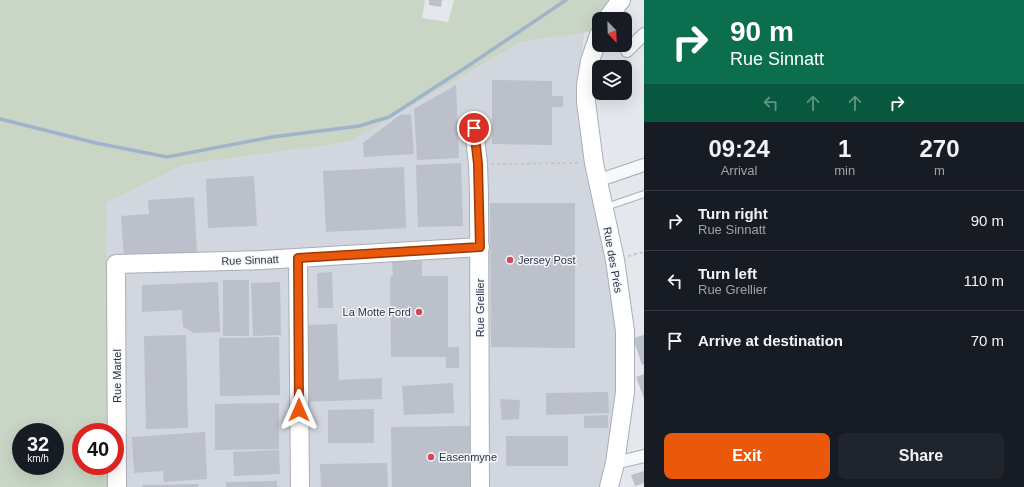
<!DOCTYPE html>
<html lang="en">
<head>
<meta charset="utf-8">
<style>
  :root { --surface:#171b24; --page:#20242c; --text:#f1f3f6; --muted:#9ea1a6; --line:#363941; --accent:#ea580c }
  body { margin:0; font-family:Helvetica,sans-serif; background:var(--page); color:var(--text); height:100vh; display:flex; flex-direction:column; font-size:15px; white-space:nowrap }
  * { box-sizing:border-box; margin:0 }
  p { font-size:13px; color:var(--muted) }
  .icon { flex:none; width:22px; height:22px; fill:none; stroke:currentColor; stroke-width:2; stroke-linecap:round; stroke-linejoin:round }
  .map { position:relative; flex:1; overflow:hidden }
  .side { display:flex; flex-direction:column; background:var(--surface); width:380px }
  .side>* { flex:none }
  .guide { background:#0b6e4f; color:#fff; overflow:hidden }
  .needle { width:26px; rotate:157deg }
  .tools { position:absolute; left:592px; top:12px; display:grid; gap:8px }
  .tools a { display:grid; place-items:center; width:40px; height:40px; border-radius:8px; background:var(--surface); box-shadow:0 4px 16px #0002; font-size:20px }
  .speed { position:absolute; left:12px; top:423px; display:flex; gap:8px; font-size:20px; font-weight:700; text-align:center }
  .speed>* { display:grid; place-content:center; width:52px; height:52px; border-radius:50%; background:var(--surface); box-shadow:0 4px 16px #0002; line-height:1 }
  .speed small { font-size:10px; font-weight:400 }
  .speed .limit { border:6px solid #d22; background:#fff; color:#111 }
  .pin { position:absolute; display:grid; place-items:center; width:34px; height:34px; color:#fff; margin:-17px; border:2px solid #fff; border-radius:50%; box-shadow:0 1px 4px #0007 }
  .me { position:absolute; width:44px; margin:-22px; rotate:0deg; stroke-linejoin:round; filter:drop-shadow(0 0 3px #0008) }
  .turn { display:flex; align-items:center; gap:14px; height:84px; padding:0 20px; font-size:18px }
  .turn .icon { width:52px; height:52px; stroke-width:2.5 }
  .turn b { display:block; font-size:28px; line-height:34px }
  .lanes { display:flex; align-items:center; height:38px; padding:0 20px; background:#0003; justify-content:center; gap:20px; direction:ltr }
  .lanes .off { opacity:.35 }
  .eta { display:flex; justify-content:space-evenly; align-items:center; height:68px; text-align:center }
  .eta b { font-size:24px; font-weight:600; line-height:28px }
  .action { display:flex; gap:8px; margin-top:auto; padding:8px 20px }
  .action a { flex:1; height:46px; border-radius:8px; background:var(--accent); color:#fff; font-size:16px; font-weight:600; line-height:46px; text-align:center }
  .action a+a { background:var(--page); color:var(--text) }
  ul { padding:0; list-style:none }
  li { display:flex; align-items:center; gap:12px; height:60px; padding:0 20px; border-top:1px solid var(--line) }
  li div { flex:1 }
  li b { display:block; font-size:15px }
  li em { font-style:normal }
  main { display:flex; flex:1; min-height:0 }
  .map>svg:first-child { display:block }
</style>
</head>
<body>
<main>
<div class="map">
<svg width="644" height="487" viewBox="0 0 644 487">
  <rect width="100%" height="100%" fill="#e4e7ec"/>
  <polygon fill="#d2d6de" points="584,33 577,102 613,290 617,385 608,462 602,487 108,487 106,203 183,165 350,142 521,42"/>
  <path fill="#c9d6c5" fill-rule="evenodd" d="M0,0H425L422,18L448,22L454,0H612L593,30L584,33L521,42L350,142L183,165L106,203L108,432H81V466H108V487H0ZM21,432H55V466H21Z"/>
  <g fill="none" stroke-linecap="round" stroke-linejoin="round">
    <polyline stroke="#9fb4cc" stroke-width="3.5" points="0,119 96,143 167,157 272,137 359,126 389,117 471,64 566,0"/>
  </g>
  <g fill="#bbc0ca">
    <polygon points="429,0 442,0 441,7 429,5"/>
    <polygon points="492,80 552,81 552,96 563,96 563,107 552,107 552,145 492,144"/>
    <polygon points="456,85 459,158 417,160 414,109"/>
    <polygon points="411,114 414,154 364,157 363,143 400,115"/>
    <polygon points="461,163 463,226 418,227 416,165"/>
    <polygon points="404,167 406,228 326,232 323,171"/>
    <polygon points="254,176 257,226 208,228 206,179"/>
    <polygon points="194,197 197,254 124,259 121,216 149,214 148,200"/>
    <polygon points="490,203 575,203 575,348 491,347"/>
    <polygon points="422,261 422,276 448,276 448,347 459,347 459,368 446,368 446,357 391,357 390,277 393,276 392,262"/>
    <polygon points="332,272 333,308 318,308 317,273"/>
    <rect x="223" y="280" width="26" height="56"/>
    <polygon points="218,282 220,332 194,333 183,327 182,310 142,312 142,285"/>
    <polygon points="280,282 281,335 253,336 251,283"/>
    <polygon points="337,324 339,380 382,378 382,399 305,402 305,325"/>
    <polygon points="186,335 188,428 146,429 144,336"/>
    <polygon points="644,335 644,364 642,365 633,338"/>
    <polygon points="279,337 280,395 220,396 219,338"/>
    <polygon points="644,374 644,398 636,377"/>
    <polygon points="453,383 454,413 404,415 402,386"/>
    <polygon points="608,392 609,413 546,415 546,393"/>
    <polygon points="500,399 520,400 519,419 502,420"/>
    <polygon points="279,403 279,449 215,450 215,404"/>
    <polygon points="374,409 374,443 328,443 328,410"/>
    <polygon points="608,415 608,428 584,428 584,416"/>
    <polygon points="470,426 471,487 392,487 391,427"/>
    <polygon points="205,432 207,479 164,482 163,471 134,473 132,437"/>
    <rect x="506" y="436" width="62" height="30"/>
    <polygon points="279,450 280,474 234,476 233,452"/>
    <polygon points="387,463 388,487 321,487 320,464"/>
    <polygon points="644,471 644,483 635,486 631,475"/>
    <polygon points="277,481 277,487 226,487 226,482"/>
    <polygon points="198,484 199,487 142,487 142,485"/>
  </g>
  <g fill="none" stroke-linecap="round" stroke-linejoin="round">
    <g stroke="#a9aeb7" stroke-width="8">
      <polyline id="lane" points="606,207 644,194"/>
    </g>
    <g stroke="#a9aeb7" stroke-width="14">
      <g id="street">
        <polyline points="627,51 644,34"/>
        <polyline points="597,181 644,165"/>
        <polyline points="615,463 644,456"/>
      </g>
    </g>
    <g stroke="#a9aeb7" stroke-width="20">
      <g id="secondary">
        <polyline points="607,19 621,0"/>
        <polyline points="599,35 590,61 586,85 586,102 594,163 615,260 625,331 625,392 615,463 609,487"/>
        <polyline points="474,129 478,164 479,194 480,487"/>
        <polyline points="298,258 300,487"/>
        <polyline points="117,487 116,264 262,260 480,247"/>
      </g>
    </g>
    <g stroke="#c2c5cb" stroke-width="2" stroke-dasharray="3 3" stroke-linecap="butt">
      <polyline points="491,164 581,163"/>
      <polyline points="628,256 644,252"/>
    </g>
    <use href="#lane" stroke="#f7f8fa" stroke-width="6"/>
    <use href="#street" stroke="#f7f8fa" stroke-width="12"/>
    <use href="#secondary" stroke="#fff" stroke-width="18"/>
  </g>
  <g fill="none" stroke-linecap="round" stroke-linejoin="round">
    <g stroke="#983908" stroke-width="10">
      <polyline id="route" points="299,410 298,258 480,247 478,164 474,128"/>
    </g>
    <use href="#route" stroke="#ea580c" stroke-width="7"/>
  </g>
  <g fill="#d1495b" stroke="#f4f6f9" stroke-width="1.5">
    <circle cx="510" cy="260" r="4"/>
    <circle cx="419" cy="312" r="4"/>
    <circle cx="431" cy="457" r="4"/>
  </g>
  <g text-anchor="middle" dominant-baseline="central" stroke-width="3" stroke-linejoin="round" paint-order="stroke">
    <g font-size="11" fill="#2b3445" stroke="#f4f6f9">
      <text transform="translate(250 260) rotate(-2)">Rue Sinnatt</text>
      <text transform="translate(613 260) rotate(80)">Rue des Prés</text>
      <text transform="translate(480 308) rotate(-90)">Rue Grellier</text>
      <text transform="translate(117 376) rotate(-90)">Rue Martel</text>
    </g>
    <g font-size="11" fill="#2b3445" stroke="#f4f6f9" text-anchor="start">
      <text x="518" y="260">Jersey Post</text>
      <text x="411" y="312" text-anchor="end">La Motte Ford</text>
      <text x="439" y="457">Easenmyne</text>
    </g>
  </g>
</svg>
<div class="tools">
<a><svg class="needle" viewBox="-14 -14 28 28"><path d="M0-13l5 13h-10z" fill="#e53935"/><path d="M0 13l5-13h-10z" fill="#9ea1a6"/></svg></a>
<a><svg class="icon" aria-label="layers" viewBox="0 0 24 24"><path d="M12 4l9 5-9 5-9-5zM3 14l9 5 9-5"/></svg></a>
</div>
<div class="speed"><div>32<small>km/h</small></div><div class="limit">40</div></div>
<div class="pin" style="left:474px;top:128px;background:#d93025"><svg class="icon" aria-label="arrive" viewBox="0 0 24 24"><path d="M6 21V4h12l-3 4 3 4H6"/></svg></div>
<svg class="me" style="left:299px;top:410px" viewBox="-20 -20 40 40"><path d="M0-17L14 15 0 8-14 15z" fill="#ea580c" stroke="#fff" stroke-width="4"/></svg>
</div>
<section class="side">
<div class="guide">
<div class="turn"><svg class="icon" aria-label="right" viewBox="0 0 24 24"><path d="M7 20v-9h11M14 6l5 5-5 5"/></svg><div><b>90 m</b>Rue Sinnatt</div></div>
<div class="lanes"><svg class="icon off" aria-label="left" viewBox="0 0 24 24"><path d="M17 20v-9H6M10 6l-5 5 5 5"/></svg><svg class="icon off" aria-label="ahead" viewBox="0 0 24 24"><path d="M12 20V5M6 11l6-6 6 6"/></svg><svg class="icon off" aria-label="ahead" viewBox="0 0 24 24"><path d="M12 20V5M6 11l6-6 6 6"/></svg><svg class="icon" aria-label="right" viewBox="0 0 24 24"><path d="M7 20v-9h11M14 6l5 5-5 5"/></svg></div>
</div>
<div class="eta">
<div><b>09:24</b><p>Arrival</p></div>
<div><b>1</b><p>min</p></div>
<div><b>270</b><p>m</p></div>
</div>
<ul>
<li><svg class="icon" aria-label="right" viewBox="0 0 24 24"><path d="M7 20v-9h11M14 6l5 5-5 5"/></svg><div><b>Turn right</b><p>Rue Sinnatt</p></div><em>90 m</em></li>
<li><svg class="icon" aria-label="left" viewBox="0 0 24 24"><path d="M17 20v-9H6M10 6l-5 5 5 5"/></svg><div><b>Turn left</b><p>Rue Grellier</p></div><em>110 m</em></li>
<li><svg class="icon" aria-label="arrive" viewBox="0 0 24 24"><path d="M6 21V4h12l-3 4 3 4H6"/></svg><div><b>Arrive at destination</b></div><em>70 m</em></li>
</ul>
<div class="action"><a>Exit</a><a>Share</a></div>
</section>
</main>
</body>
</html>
